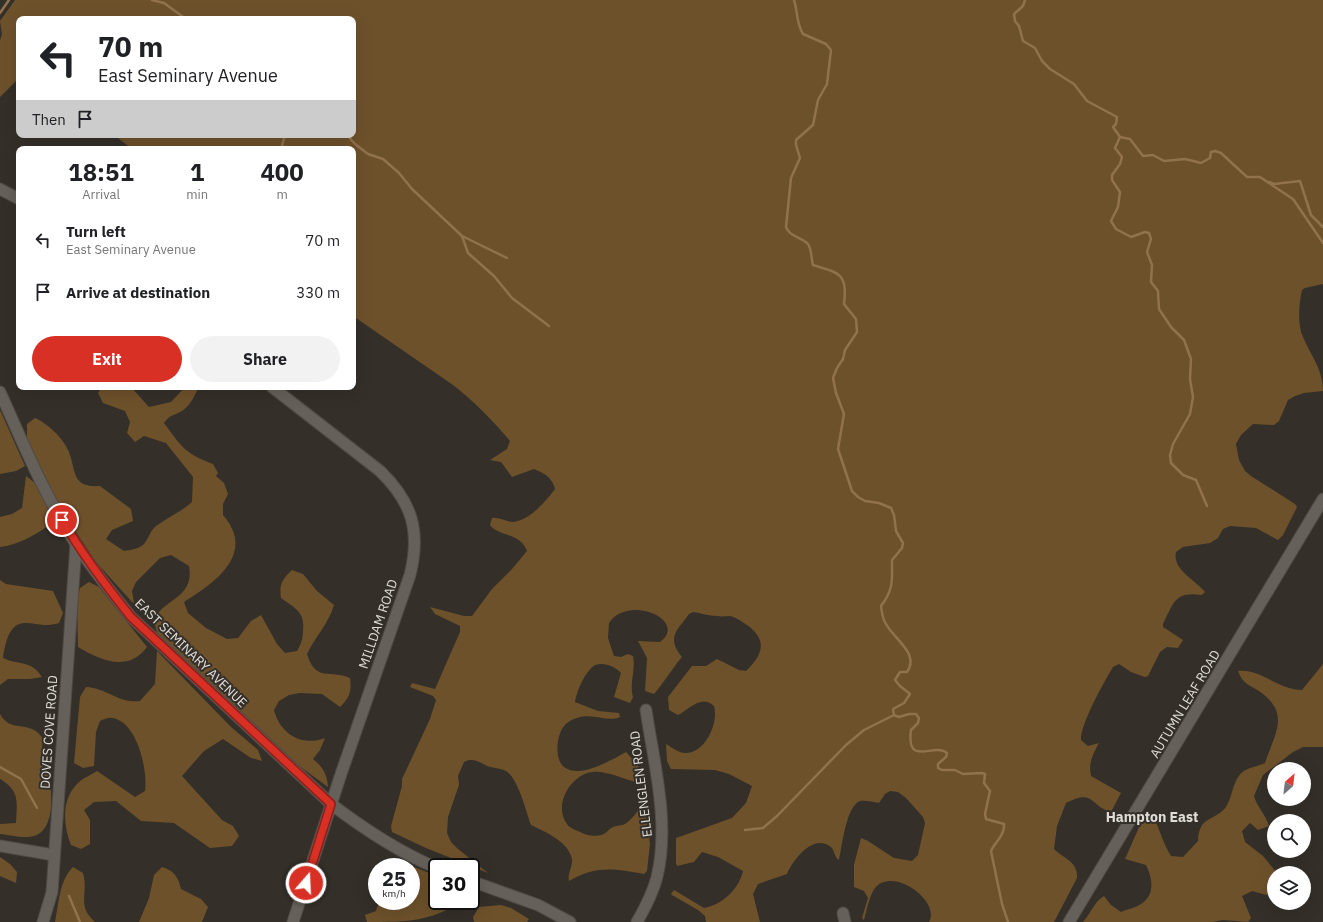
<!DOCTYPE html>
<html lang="en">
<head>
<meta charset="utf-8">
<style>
  :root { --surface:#fff; --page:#f2f2f2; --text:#202124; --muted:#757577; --accent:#d93025 }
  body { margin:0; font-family:"IBM Plex Sans",sans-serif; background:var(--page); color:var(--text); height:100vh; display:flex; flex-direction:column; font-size:15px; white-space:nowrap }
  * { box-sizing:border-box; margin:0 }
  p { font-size:13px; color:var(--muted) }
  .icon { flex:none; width:22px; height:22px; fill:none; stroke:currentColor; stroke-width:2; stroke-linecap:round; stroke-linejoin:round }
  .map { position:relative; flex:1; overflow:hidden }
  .details { position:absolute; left:16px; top:146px; width:340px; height:244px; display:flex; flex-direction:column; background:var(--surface); border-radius:8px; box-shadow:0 4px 16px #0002 }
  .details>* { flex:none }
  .top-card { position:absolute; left:16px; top:16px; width:340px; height:122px; border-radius:8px; box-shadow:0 4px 16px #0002; background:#fff; color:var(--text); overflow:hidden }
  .needle { width:26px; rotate:28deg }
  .fabs { position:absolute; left:1267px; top:762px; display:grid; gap:8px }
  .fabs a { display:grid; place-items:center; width:44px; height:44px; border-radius:50%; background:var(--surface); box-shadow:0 4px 16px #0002; font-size:20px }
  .speed { position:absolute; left:368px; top:858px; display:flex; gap:8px; font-size:20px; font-weight:700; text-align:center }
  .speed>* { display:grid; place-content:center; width:52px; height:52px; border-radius:50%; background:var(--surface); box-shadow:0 4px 16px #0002; line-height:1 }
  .speed small { font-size:10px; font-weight:400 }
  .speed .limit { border:2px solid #111; border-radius:6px; background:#fff; color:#111 }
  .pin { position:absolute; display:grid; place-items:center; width:34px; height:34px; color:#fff; margin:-17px; border:2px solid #fff; border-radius:50%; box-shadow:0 1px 4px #0007 }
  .me { position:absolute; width:44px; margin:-22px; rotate:19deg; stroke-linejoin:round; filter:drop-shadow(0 0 3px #0008) }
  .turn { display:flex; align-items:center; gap:14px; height:84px; padding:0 16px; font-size:18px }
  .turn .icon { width:52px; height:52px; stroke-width:2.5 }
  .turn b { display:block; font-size:28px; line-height:34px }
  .then { display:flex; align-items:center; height:38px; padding:0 16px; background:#0003; gap:8px; font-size:15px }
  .eta { display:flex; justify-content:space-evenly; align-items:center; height:68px; text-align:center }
  .eta b { font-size:24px; font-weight:700; line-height:28px }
  .action { display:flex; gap:8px; margin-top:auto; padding:8px 16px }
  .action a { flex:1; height:46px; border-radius:24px; background:var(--accent); color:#fff; font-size:16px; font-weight:700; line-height:46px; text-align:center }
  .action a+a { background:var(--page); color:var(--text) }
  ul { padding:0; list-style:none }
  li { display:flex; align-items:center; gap:12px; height:52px; padding:0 16px }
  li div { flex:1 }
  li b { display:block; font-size:15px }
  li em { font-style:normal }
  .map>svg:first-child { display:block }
</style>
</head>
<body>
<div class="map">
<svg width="1323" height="922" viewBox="0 0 1323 922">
  <rect width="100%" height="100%" fill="#342f29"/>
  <g fill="#6d512b">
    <path d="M15,0H1323V284L1305,288L1302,290C1299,303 1297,324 1303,337C1311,356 1323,369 1323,391L1304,393L1295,396L1288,400L1279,421L1274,425L1253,424L1241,435L1236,444L1239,460L1245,471L1251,476L1295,504L1297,507L1283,535L1278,540L1256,528L1230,526L1223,529L1218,538L1210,543L1183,547L1176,552C1172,570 1196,580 1205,592L1202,595C1175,591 1174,602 1163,624V627L1183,640L1178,648L1167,647L1160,652L1148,676L1145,677L1131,672L1119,664L1113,667C1104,682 1080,725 1081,740L1088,746L1099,743C1093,754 1088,763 1091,776L1121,793L1111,812C1090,806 1094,788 1066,803L1057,826L1054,849C1064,859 1078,861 1077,878L1054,922H929C941,902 894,866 875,888C869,896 867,910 864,920L862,918L868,898L864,891L854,887V865L861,838L868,841L894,858L912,861L918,855L925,823L923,817L906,798L898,792L890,791L885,794L879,803C873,802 865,800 860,801C846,806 842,847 839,860C834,857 835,851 831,847C813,833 793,860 787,874L758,884L753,894L760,922H706L705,916L698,910L672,895L671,894L674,890L704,908C722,905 739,889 743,871L718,857L702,852L694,862L677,866L676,863V838L732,818L746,803L752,786L729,774L715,770L671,769L667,761L666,744C671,747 679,753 685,753C705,754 719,723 714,706C701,694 690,709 678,715L669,710L668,697L692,666H706L717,659L739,670L746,671C763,655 768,640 747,625C742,622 736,617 730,616C726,616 722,617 717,616C709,616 701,613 693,612L689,614C677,631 666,637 682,657C677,662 657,692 654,694L645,691L647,658L638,641L660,642C689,620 628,594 609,623L608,638L614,656L621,657L628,654L633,656C636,670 629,683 633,697L630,703L614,697L621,673C614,666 605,662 595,665C585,672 577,690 575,702L598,711L619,713L620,717C605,724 588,708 567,723C557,730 554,756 562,765C566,770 573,771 579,771C591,771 616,758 626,752C632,759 646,772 643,781L640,783C624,780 607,770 592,772C570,775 553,806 567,824C569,828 576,830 580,832C586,836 597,837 604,834C607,832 610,828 613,827C617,825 622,826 625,824C632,820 641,807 644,800L650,844L647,871L644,874C614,869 597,865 569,881C567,874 573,866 572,859C568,841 545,832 531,825C526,811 518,778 506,771C500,768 493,768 487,766C480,762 472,757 464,762L458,776L459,785L448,817L447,833L451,842L458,849L488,873L426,848L392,832L391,826L402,786V779L430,719L436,700L433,696L410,687L412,683L435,689L460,632V626L435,614L430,607L464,616H472L492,589L512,569L527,551C520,532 499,537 490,525L492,518C499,517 506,522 513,522C529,521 546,501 555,489C552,477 544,473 534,469L512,477L501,462L490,460L507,449L510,441C493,421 474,401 453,385L353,316V149H132L114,135H353V19H19V78L0,97V41L2,34L0,21Z"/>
    <path d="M102,387H131L149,407L171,402L185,387H199C194,396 191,405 182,411C173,416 171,414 164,423C182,447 184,453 213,464L218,473L216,476L224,483L228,494L223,504V515C257,554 214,583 184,602L188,613L206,628L227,639L238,638L251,621L261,615L277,644L285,653L297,651C301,644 303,639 303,630C305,612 295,608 281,598C279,585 282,579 292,570L303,574L317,591L334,605C329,623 315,637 307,654C316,683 330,669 350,678C352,692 349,698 340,707L322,694L300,693L289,695L279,701L274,710C280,734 302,747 325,738L320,750L313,759C323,767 327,774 328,787L291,760L159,637C140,599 197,607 189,566L171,555L160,558L136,582L132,591L134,603L132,602L95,561L53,496L27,446V424L35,418C47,423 63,438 68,450C77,470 70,488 100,486L131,509L133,521L112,530L106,539L124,551C130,550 139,549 144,544C149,538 150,531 156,526C168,517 181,512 192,502L193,477L166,443L144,436L135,442L127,433L130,422L125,411L103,403L98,393Z"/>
    <polygon points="0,410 25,466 16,471 0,474"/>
    <path d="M26,476L35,483L51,515L48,526C33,536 18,545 0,547V517L12,514L22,508Z"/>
    <path d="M0,580L6,584L53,591L63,613L59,623C45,627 41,624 27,623C9,621 5,644 3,658C20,666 30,659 42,677L30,679H8L0,685Z"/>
    <path d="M89,582L99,587L147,647C128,673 100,660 78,647L77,600L80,588Z"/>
    <path d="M157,651L231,727L258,750L262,761L251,758L223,739L204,751L182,776L222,820L233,826L239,836L232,846L210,848L174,823L141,821L116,801L94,802L84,810L90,820V844L81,849L71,845C63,825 61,799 78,783C83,778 91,775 97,771L135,797L145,791C148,770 137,721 112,718C108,717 103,720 100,721L96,732L94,766L83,768L74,763L80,697L86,687C108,688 118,704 140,701L155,684Z"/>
    <path d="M1323,664V747H1303L1293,752L1263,775L1254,796C1258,809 1265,813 1269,826L1258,830L1250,823L1242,831L1245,842L1263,856L1277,873H1274V897L1252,891L1242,896L1251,918L1248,922L1223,920L1212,922H1083C1092,912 1093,903 1104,896L1111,905L1121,912C1127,909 1136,908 1141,904C1156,895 1152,877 1146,865L1125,859L1144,816L1155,820C1161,833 1163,843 1171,856L1183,857L1198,841C1199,815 1214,822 1226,807C1233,796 1233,778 1244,771C1250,767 1259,766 1265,763C1275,733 1291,713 1259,691C1248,684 1243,684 1238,671C1262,669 1278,690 1302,690Z"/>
    <path d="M0,714C9,730 20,723 34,730C38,732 41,736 43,739C40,756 45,759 48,775C53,792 55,830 34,836C24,839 10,835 0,834V824L16,823C17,801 20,791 0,779Z"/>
    <polygon points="0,857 10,864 17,872 16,883 0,876"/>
    <path d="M396,860L437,876V901H463C429,922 407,922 367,922L365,915L376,911L379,901H411V867H387Z"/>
    <path d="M73,867L83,873C89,893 76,905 95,922H55C59,903 59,881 73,867Z"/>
    <path d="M162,867C174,871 178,876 181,889L201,899L208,907L202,922H139L149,898L154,875Z"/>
    <polygon points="501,905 511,908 529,919 527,922 474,922 473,917 479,907"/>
  </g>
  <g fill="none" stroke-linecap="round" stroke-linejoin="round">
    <g stroke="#90724c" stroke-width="2.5">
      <polyline points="152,0 164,3 186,19"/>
      <path d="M794,0C798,12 796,23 803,34L826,44L831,50L827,84L818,100L813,125L796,140V145L800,158L791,178L786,227C790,237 799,236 807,243C812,247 811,259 813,265C839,273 848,273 844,304L856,319L857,332L845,350L843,359L837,368L833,378L836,393L844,414L838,449L852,491L858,497L865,501L879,503L891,508L894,515L896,531L903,543L902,548L892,560C892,580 894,589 881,606C882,612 882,618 886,624C894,639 920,654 907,672H900L895,680L900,686L910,694L904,703L893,709L894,715L899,717L909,714H916L919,718L918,723L911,730C906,768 934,742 947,753L946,757L938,764V768L942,770H955L963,774L982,773L985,774L984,783L990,791L985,814L986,819L1004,824C1005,835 995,842 991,851L1002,904L1008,922"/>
      <polyline points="1025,0 1023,6 1014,14 1015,21 1019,26 1023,41 1035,48 1042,61 1050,69 1074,84 1087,101 1117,117 1116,124 1113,127 1120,137 1115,148 1122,157 1120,164 1112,175 1112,180 1120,192 1118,207 1111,221 1116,229 1131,237 1145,232 1149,233 1151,239 1147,252 1152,265 1151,282 1158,291 1159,309 1171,327 1184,340 1191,359 1190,379 1193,397 1190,414 1173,444 1170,455 1171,463 1183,475 1196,480 1207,506"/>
      <polyline points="0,13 9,0"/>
      <polyline points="347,135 355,144 368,154 383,159 399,173 412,189 462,236 507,258"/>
      <polyline points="1120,137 1130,139 1143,156 1153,155 1164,161 1185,159 1201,163 1210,158 1211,152 1215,151 1221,153 1247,177 1260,177 1293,199 1323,243"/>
      <polyline points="281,149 285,135"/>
      <polyline points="1269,182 1274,184 1300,181 1311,215 1323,227"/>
      <polyline points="462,236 468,253 494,276 512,298 549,326"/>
      <polyline points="0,767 21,779 37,808"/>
      <polyline points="745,830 763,828 777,816 846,745 864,730 894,715"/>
      <polyline points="69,896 80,922"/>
    </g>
    <g stroke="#4f4a46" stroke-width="13">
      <g id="minor">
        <polyline points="0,189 19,199"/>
        <path d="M272,387L380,471C412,502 421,531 410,575L341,774L293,922"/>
        <path d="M0,392C23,443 45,497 76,544C93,570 112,593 131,617L331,804C364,829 398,852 437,868"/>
        <polyline points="0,846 54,855"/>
        <polyline points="471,881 538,905 570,922"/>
        <polyline points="843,913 845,922"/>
        <polyline points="43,922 52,892 76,544"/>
        <path d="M637,922C645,908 653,893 657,877C670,823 654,764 646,710"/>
        <polyline points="1069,922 1323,499"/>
      </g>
    </g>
    <use href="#minor" stroke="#656059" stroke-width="11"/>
  </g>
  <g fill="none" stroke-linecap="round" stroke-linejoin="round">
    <g stroke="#8d1f18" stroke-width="10">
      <path id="route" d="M62,520C83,555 106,586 131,617L331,804L306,883"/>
    </g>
    <use href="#route" stroke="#d93025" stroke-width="7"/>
  </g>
  <g text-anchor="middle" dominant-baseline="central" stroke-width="4" stroke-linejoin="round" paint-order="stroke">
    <g font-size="13" fill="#e0ddd9" stroke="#342f29">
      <text transform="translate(378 624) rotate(-71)">MILLDAM ROAD</text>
      <text transform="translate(191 653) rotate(44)">EAST SEMINARY AVENUE</text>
      <text transform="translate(1185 704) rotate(-59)">AUTUMN LEAF ROAD</text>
      <text transform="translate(49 732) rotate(-86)">DOVES COVE ROAD</text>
      <text transform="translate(641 784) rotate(-97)">ELLENGLEN ROAD</text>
    </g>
    <g font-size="14" font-weight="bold" fill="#e0ddd9" stroke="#342f29">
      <text x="1152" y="817">Hampton East</text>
    </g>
  </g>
</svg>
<div class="fabs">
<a><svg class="needle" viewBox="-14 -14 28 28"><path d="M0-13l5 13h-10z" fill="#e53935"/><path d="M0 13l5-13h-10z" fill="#757577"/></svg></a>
<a><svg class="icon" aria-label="search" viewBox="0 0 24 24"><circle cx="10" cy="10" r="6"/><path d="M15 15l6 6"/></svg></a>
<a><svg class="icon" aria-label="layers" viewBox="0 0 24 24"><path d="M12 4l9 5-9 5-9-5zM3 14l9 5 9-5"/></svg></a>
</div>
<div class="speed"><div>25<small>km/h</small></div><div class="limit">30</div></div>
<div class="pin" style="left:62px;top:520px;background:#d93025"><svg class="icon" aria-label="arrive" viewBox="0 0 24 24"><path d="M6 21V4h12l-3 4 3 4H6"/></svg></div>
<svg class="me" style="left:306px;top:883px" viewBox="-20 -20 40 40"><circle r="17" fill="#d93025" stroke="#fff" stroke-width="3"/><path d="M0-11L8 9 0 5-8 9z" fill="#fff"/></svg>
<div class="top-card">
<div class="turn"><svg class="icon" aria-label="left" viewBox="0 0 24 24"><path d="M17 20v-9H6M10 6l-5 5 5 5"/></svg><div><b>70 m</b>East Seminary Avenue</div></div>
<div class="then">Then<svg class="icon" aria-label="arrive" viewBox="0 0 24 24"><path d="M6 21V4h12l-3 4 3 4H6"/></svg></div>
</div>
<section class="details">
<div class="eta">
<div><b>18:51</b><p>Arrival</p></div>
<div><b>1</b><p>min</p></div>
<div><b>400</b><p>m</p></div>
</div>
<ul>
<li><svg class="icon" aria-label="left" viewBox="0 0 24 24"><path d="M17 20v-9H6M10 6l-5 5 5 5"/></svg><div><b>Turn left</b><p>East Seminary Avenue</p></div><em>70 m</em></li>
<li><svg class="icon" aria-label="arrive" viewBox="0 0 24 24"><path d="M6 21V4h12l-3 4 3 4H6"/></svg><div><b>Arrive at destination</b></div><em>330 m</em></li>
</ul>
<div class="action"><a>Exit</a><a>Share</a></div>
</section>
</div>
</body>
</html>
